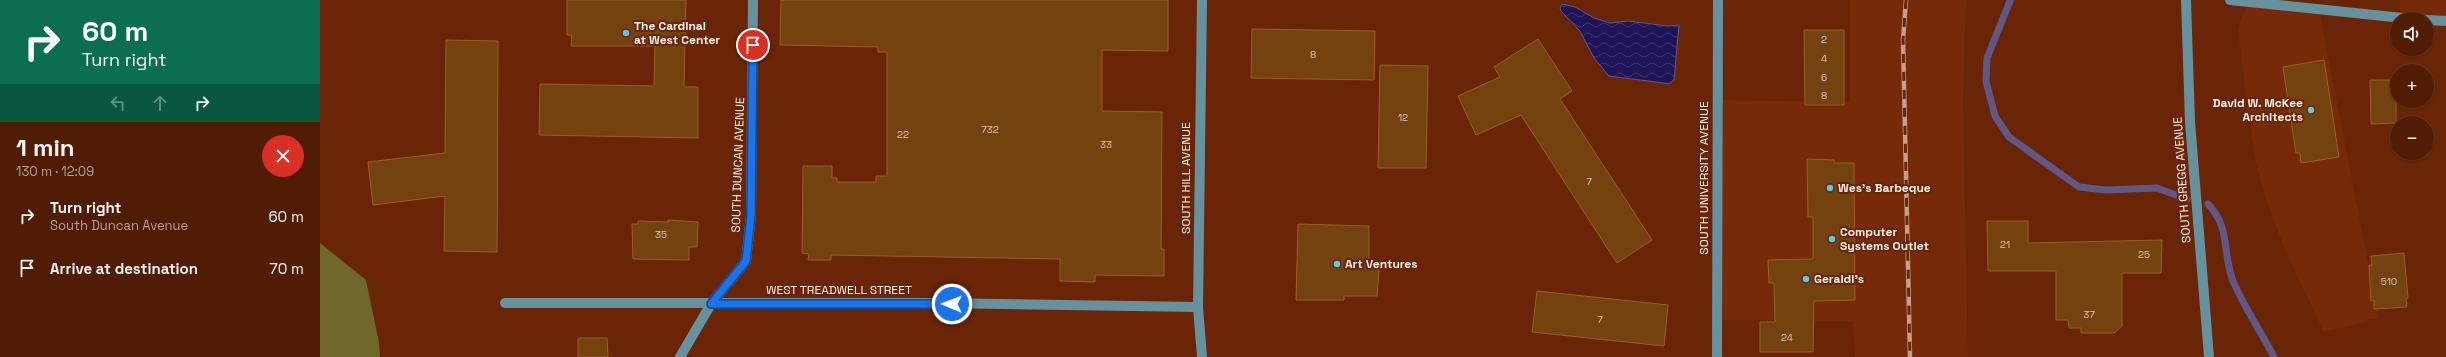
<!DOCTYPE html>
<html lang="en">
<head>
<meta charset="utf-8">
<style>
  :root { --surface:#501c04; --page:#5a2913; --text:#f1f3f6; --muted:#b4a19a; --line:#673a26 }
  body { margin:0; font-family:"Space Grotesk",sans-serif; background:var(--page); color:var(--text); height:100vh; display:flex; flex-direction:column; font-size:15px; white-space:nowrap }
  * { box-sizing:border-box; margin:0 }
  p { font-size:13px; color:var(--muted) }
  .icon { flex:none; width:22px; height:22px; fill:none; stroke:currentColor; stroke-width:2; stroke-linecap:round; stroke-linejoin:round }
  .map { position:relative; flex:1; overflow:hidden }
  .drawer { display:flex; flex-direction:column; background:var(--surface); width:320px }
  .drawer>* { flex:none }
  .hud { background:#0b6e4f; color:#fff; overflow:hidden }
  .tools { position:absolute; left:2070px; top:12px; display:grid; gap:8px }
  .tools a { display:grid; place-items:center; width:44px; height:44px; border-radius:50%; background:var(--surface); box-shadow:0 1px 3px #0004,0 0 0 1px var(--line); font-size:20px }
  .pin { position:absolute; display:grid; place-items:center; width:34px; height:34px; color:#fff; margin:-17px; border:2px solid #fff; border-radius:50%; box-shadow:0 1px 4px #0007 }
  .me { position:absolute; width:44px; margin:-22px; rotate:271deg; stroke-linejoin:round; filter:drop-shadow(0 0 3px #0008) }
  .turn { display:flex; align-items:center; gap:14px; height:84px; padding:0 16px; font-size:18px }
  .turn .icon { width:52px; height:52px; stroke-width:2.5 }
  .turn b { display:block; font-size:28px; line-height:34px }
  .lanes { display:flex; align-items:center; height:38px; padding:0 16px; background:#0003; justify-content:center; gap:20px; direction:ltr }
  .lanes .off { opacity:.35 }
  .round { display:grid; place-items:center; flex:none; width:42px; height:42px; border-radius:21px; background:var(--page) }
  .summary { display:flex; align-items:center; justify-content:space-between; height:68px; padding:0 16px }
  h1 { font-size:24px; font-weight:700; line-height:30px }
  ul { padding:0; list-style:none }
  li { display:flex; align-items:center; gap:12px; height:52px; padding:0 16px }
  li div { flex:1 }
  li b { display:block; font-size:15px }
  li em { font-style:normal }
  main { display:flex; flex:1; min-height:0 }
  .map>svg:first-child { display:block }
</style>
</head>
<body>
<main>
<section class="drawer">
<div class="hud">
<div class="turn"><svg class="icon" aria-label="right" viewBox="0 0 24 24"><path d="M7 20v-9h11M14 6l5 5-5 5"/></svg><div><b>60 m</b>Turn right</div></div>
<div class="lanes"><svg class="icon off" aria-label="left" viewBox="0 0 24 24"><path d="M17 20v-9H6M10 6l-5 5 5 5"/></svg><svg class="icon off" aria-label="ahead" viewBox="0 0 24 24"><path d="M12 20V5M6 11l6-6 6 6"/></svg><svg class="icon" aria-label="right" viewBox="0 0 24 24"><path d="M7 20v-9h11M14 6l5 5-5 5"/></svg></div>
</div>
<div class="summary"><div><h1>1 min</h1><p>130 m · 12:09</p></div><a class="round" style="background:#d93025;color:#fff"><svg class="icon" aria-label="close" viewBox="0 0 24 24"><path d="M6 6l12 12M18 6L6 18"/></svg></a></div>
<ul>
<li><svg class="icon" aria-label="right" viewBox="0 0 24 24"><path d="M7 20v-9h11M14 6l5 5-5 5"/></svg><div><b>Turn right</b><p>South Duncan Avenue</p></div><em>60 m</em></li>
<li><svg class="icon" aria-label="arrive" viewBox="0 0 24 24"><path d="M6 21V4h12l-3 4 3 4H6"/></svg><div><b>Arrive at destination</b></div><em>70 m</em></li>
</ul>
</section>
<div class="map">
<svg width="2126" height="357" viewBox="0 0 2126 357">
  <defs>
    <pattern id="water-waves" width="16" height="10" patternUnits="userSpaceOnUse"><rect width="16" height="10" fill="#1e1559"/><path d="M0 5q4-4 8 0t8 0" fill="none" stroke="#403871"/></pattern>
  </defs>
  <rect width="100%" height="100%" fill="#6a2506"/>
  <g fill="#772a07">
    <polygon points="1530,0 1646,0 1643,100 1648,357 1535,357 1533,321 1397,320 1397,100 1530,102"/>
    <polygon points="2080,0 2126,0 2126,21 2080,18"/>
    <polygon points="1929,3 1999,10 2059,319 2050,319 2042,323 2004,332 1968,257 1946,200 1936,163 1928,111 1918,31 1921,19"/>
  </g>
  <polygon fill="#70672b" points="0,243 46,280 59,343 60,357 0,357"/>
  <polygon fill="url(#water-waves)" stroke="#605786" points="1242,4 1255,7 1274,18 1290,23 1308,21 1348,26 1359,25 1354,80 1349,84 1344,83 1289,76 1274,58 1260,31 1241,11 1240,8"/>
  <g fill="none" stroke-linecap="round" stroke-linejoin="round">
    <g stroke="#605786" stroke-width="7">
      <polyline points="1690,1 1667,58 1666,81 1675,116 1689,137 1759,187 1786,190 1837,188 1867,199"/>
      <path d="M1888,204C1911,228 1902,253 1913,281C1924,307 1941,332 1954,357"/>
    </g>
  </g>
  <g fill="#73420e" stroke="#9b5f25">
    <polygon points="247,0 366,0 364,87 378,87 378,138 219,135 220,84 334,86 335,46 251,46 252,35 247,35"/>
    <polygon points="461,0 848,0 848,51 782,50 782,111 842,112 841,249 844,249 844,276 775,275 775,282 740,281 740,259 511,255 511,260 488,260 489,254 482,253 483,166 512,166 512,178 517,178 517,182 556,182 556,176 567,176 567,52 558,52 558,47 460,45"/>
    <polygon points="932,29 1055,31 1054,80 931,78"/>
    <polygon points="1484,30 1524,30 1524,105 1485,105"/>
    <polygon points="1218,39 1252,91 1240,99 1332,240 1297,263 1201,115 1156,135 1138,96 1180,77 1174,67"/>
    <polygon points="126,40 178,41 177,252 124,251 125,196 53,205 48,162 125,153"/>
    <polygon points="2004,60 2019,157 1981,163 1980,153 1976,153 1963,67"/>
    <polygon points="1060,65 1108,66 1106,168 1058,168"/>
    <polygon points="2050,80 2076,80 2076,123 2051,124"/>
    <polygon points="1487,159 1514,160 1514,163 1534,163 1535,300 1494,301 1493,352 1440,352 1440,322 1455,322 1454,283 1449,283 1448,260 1493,259 1493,217 1488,217"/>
    <polygon points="348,220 378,222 377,247 369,247 369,260 313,259 312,224 318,224 318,221 348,222"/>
    <polygon points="1667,221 1708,221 1708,243 1842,240 1841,273 1802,273 1802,326 1794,333 1761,333 1761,328 1749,328 1748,320 1736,320 1736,271 1668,271"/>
    <polygon points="978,224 1049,226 1049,261 1057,261 1059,270 1057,296 1024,296 1024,300 976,300"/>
    <polygon points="2084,253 2088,298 2086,299 2087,307 2054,309 2054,300 2051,301 2049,265 2052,265 2051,256"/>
    <polygon points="1217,291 1348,305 1344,346 1212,332"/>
    <polygon points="258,338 287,338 288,357 258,357"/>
  </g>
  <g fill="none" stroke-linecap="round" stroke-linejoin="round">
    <g stroke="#66919f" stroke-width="10">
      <polyline points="882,0 878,307 882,357"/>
      <polyline points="1866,0 1870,122 1889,357"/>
      <polyline points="1910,0 2092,19"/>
      <polyline points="2107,20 2126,21"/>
      <polyline points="185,303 617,303 878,307"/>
      <polyline points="360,357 391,304 426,261 431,215 433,0"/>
      <polyline points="1397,357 1398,0"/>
    </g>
    <g stroke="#c1a091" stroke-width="4.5">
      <polyline id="rail" points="1586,0 1583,40 1590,357"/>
    </g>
    <use href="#rail" stroke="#6a2506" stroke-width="3" stroke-dasharray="9" stroke-linecap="butt"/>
  </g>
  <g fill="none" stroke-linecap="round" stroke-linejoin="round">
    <g stroke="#114b97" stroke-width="10">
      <polyline id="route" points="433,45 431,215 426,261 391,304 632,304"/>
    </g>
    <use href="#route" stroke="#1a73e8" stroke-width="7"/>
  </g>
  <g fill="#5cc7e7" stroke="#6a2506" stroke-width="1.5">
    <circle cx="306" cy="33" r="4"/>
    <circle cx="1991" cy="110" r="4"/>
    <circle cx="1510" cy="188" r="4"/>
    <circle cx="1512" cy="239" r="4"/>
    <circle cx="1017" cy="264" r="4"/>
    <circle cx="1486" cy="279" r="4"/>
  </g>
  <g text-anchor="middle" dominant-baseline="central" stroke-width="4" stroke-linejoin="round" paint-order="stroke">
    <g font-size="10" fill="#d9c6b6">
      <text x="1504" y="39">2</text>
      <text x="993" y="54">8</text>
      <text x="1504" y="58">4</text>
      <text x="1504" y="77">6</text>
      <text x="1504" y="95">8</text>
      <text x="1083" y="117">12</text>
      <text x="670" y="129">732</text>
      <text x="583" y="134">22</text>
      <text x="786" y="144">33</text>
      <text x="1269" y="181">7</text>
      <text x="341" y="234">35</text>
      <text x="1685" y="244">21</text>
      <text x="1824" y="254">25</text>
      <text x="2069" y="281">510</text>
      <text x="1769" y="314">37</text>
      <text x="1280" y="319">7</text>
      <text x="1467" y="337">24</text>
    </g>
    <g font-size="12" font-weight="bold" fill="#fbf2ee" stroke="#6a2506" text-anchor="start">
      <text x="314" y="26">The Cardinal<tspan x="314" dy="14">at West Center</tspan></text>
      <text x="1983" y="103" text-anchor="end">David W. McKee<tspan x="1983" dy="14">Architects</tspan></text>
      <text x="1518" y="188">Wes's Barbeque</text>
      <text x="1520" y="232">Computer<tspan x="1520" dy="14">Systems Outlet</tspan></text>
      <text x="1025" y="264">Art Ventures</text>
      <text x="1494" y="279">Geraldi's</text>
    </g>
    <g font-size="12" fill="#fbf2ee" stroke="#6a2506">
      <text transform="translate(418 165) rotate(-88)">SOUTH DUNCAN AVENUE</text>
      <text transform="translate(866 178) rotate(-90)">SOUTH HILL AVENUE</text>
      <text transform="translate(1384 178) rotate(-90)">SOUTH UNIVERSITY AVENUE</text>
      <text transform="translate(1862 180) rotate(-94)">SOUTH GREGG AVENUE</text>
      <text x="519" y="290">WEST TREADWELL STREET</text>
    </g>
  </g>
</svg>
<div class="tools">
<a><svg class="icon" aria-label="sound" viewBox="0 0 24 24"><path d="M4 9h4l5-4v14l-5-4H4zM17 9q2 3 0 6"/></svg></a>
<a>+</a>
<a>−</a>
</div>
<div class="pin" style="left:433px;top:45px;background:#d93025"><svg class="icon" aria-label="arrive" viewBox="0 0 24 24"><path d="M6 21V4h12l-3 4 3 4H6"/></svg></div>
<svg class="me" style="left:632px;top:304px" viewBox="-20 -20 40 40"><circle r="17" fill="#1a73e8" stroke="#fff" stroke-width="3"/><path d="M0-11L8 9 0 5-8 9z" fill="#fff"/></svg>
</div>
</main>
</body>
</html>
